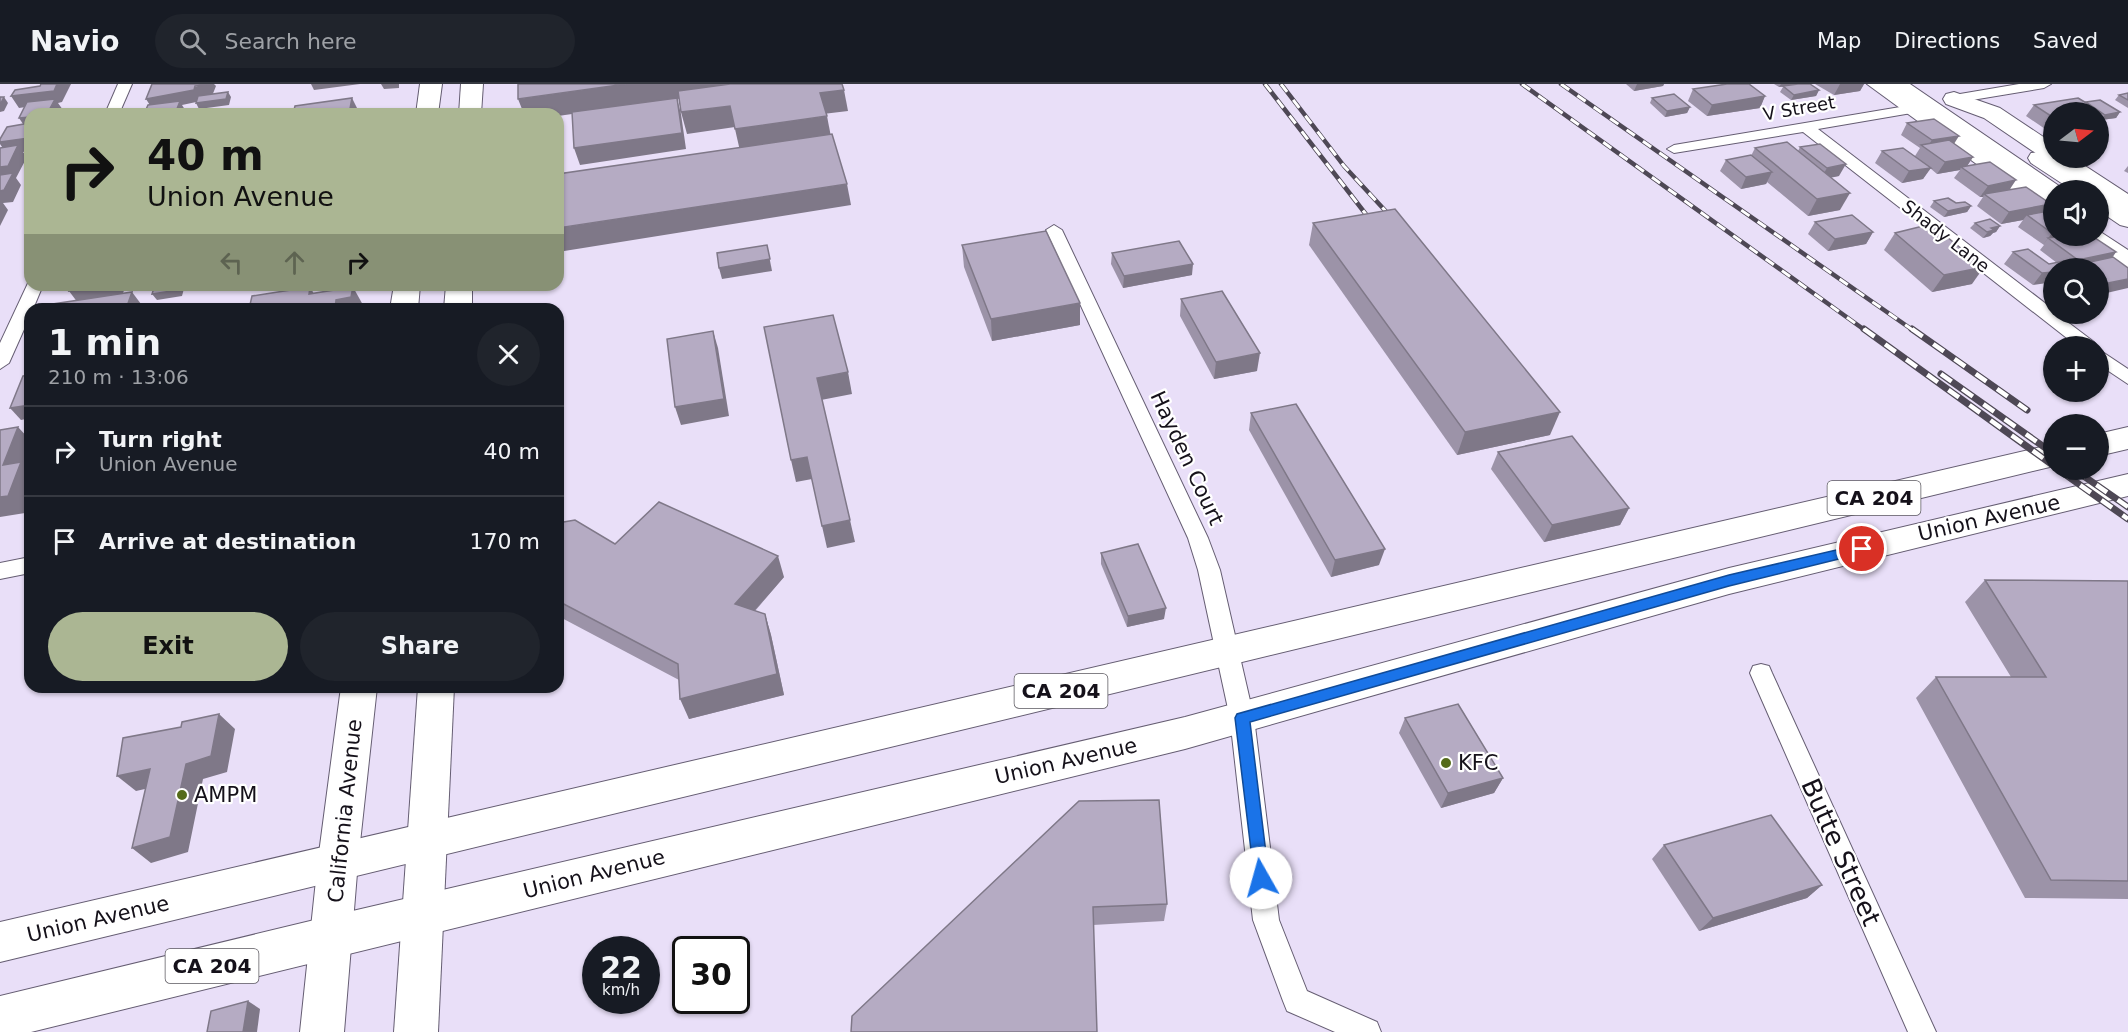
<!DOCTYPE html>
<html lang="en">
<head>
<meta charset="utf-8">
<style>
  :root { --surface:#171b24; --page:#20242c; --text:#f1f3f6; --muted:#9ea1a6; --line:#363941; --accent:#abb693 }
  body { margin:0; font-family:"DejaVu Sans",sans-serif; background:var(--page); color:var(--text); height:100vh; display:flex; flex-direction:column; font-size:22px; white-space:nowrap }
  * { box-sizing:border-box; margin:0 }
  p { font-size:20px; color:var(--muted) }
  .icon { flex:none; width:33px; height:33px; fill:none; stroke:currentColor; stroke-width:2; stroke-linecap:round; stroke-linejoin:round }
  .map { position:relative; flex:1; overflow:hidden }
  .sheet { position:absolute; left:24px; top:219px; width:540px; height:390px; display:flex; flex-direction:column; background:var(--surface); border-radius:18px; box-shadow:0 2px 4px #0004 }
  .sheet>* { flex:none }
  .top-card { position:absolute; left:24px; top:24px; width:540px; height:183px; border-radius:18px; box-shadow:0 2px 4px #0004; background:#abb693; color:#111; overflow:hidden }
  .needle { width:39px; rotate:74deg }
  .buttons { position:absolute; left:2043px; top:18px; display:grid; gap:12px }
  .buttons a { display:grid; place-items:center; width:66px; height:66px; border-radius:50%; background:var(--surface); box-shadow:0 2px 4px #0004; font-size:30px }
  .speed { position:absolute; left:582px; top:852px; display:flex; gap:12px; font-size:30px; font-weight:700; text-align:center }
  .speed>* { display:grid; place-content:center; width:78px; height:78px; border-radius:50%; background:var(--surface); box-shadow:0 2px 4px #0004; line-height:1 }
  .speed small { font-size:15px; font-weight:400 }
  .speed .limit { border:3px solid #111; border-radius:9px; background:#fff; color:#111 }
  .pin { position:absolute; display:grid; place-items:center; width:51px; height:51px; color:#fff; margin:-26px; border:3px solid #fff; border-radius:50%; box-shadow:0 2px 6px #0007 }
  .me { position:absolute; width:66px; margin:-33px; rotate:353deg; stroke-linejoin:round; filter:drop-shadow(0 0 4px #0008) }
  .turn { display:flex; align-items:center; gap:21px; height:126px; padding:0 24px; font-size:27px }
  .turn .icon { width:78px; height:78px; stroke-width:2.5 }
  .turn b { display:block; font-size:42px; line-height:51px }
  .lanes { display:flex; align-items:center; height:57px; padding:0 24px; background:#0003; justify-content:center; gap:30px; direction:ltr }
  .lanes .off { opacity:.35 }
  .round { display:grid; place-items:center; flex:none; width:63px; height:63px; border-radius:32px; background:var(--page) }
  .head { display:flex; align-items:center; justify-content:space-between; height:102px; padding:0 24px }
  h1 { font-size:36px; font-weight:600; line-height:45px }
  .button { display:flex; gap:12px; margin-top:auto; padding:12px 24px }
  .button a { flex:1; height:69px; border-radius:36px; background:var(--accent); color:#111; font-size:24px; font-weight:600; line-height:69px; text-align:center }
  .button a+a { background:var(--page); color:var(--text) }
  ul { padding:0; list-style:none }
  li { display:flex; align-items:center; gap:18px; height:90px; padding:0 24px; border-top:2px solid var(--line) }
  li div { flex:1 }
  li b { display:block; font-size:22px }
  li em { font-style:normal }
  header { display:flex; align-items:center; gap:36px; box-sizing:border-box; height:84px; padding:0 30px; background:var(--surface); border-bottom:2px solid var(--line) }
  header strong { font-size:28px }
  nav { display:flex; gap:33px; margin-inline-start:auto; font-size:21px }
  .search { width:420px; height:54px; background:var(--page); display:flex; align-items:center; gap:15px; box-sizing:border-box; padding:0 21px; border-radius:33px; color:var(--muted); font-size:22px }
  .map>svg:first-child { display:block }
</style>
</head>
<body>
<header>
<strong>Navio</strong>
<div class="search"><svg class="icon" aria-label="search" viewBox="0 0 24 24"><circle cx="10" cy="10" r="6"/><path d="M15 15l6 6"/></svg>Search here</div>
<nav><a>Map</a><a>Directions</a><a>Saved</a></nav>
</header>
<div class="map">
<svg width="2128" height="948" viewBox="0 0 2128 948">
  <rect width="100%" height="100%" fill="#e9dff8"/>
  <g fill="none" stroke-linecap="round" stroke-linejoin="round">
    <g stroke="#655d72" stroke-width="2">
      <g id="street">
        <polygon points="118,0 132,0 119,30 105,30"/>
        <polygon points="2019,0 2051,0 2044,4 1954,19 1947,15 1954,11"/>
        <polygon points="1930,18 1935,19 1935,25 1818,45 2054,226 2054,230 2057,230 2094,258 2097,262 2077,262 1803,48 1674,69 1667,65 1674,61"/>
        <polygon points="1054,141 1062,146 1208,454 1220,486 1254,634 1279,836 1307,907 1377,938 1381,948 1335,948 1287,927 1283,917 1253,836 1230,634 1198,486 1188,454 1046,146"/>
        <polygon points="29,197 30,201 43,201 33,225 30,225 30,232 9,279 0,285 0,259"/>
        <polygon points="2098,265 2128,285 2128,300 2098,280"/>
        <polygon points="30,473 30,489 0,495 0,479"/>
        <polygon points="1761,580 1769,582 1772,589 1936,948 1908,948 1750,589 1753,582"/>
      </g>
    </g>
    <g stroke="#655d72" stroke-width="2">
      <g id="secondary">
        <polygon points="1887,0 1910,0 2065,106 2054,106 2054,114 2046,112"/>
        <polygon points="2039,68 2047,69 2097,106 2072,106 2031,79 2028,74 2031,69"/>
        <polygon points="2098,108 2106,110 2128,126 2128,143 2120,141 2098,126"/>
      </g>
    </g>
    <g stroke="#655d72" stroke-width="2">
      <g id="primary">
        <polygon points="420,0 442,0 438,30 416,30"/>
        <polygon points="461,0 483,0 481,30 459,30"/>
        <polygon points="394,201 420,201 418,225 390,225"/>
        <polygon points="446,201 472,201 472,225 444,225"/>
        <polygon points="341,603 377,603 358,777 344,948 300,948 318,777"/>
        <polygon points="418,603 454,603 438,948 394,948"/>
      </g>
    </g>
    <g stroke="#655d72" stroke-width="2">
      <g id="highway">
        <polygon points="1867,0 1892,0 2054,113 2054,132 2045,130"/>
        <polygon points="1954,8 2000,24 2054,60 2054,74 2073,74 2128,110 2128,128 2119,126 2098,112 2098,106 2090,106 1984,34 1946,20 1943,15 1946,10"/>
        <polygon points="2099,147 2128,166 2128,186 2119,184 2077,152 2098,152"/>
        <polygon points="2128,343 2128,365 2098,372 2098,350"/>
        <polygon points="2054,360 2054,382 0,878 0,838"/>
        <polygon points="2128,390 2128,412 1729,510 1185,665 31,948 0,948 0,912 331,832 1185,633 1729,484"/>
      </g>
    </g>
    <use href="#street" fill="#fff" fill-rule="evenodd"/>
    <use href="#secondary" fill="#fff" fill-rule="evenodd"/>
    <use href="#primary" fill="#fff" fill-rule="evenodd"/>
    <use href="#highway" fill="#fff" fill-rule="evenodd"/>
    <g stroke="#4e4855" stroke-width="4.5">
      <g id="rail-far1">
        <polyline points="1265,0 1375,142"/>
        <polyline points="1281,0 1344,82 1392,134"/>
        <polyline points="1522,0 1866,247"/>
        <polyline points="1561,0 1914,247"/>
      </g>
    </g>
    <g stroke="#4e4855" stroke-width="7">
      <g id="rail">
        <polyline points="1864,245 2054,382"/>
        <polyline points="1912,245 2027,326"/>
        <polyline points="1941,290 2054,370"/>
        <polyline points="2059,386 2128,435"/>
        <polyline points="2075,386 2128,423"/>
      </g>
    </g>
    <use href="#rail-far1" stroke="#fff" stroke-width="3" stroke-dasharray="10" stroke-linecap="butt"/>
    <use href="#rail" stroke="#fff" stroke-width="4.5" stroke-dasharray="13" stroke-linecap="butt"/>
  </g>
  <g fill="#9c93a8">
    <polygon points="1626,0 1664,0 1663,2 1634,7"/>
    <polygon points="1774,0 1793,0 1792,1 1819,6 1816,12 1791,16 1780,8 1783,3 1779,3"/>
    <polygon points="1815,0 1864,0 1860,7 1834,11"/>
    <polygon points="1693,5 1765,12 1760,24 1707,32 1688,17"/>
    <polygon points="2128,9 2128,24 2115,16 2119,11"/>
    <polygon points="1652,14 1690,23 1687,29 1665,33 1650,19"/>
    <polygon points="2086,19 2120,28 2116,34 2101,36 2098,35 2098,28 2054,28 2054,48 2051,49 2026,32 2034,21"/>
    <polygon points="1907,39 1954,60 1973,73 1967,82 2010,106 2051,120 2046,127 2054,152 2116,168 2112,174 2128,184 2098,211 2098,184 2054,184 2033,201 2004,180 2013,168 2049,180 2057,179 2040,166 2044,161 2018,143 2023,136 2001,140 1977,122 1983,113 1980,113 1954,94 1960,86 1937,90 1930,84 1923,95 1902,99 1875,79 1882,67 1915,72 1920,64 1901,51"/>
    <polygon points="1800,63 1839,92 1831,93 1840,126 1808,132 1767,98 1766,100 1741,105 1720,87 1726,76 1751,72 1755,64 1798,67"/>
    <polygon points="2128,82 2128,89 2124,87"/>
    <polygon points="1934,117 1956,119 1971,122 1967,128 1944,133 1930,123"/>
    <polygon points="1815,138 1873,148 1866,160 1828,167 1808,150"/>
    <polygon points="1313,139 1550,351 1457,371 1309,161"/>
    <polygon points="1975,139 2000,142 1996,148 1993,149 1990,152 1983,154 1970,144"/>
    <polygon points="1895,149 1972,200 1932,208 1884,166"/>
    <polygon points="962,161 1080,241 992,257 964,183"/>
    <polygon points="1112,169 1192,191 1123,204 1111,180"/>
    <polygon points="1181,215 1257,287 1214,295 1180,232"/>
    <polygon points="1251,329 1379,481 1331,493 1249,346"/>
    <polygon points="1498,368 1629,424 1620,441 1544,458 1491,385"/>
    <polygon points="558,439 615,460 784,493 755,527 765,530 771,551 784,611 689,635 679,596 558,532"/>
    <polygon points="1101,469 1164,535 1127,543 1101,480"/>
    <polygon points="1985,496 2128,497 2128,815 2025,814 1916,614 1936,593 2011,593 1965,518"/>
    <polygon points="1405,634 1503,694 1494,709 1441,724 1399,649"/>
    <polygon points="1159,716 1167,820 1164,837 1093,841 851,948"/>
    <polygon points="1664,761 1822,801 1807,814 1699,847 1652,775"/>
  </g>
  <g fill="#7f7888">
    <polygon points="57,0 71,0 62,18 58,19 63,26 61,30 47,30 53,19 19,24 11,12"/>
    <polygon points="206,0 214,0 216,2 212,12 201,17 182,21 187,29 186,30 175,30 153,26 146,15"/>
    <polygon points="311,0 360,0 314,6"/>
    <polygon points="381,0 399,0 399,4 384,5"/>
    <polygon points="626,0 787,0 677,15 681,30 686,65 580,81 574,64 677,15 558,32 558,30 524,30 518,15"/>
    <polygon points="1637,0 1664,0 1663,2 1634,7"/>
    <polygon points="1781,0 1793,0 1792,1 1779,3"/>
    <polygon points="1840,0 1864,0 1860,7 1834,11"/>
    <polygon points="844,6 848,27 823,30 820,9"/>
    <polygon points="1819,6 1816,12 1791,16 1794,11"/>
    <polygon points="228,8 231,13 229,21 199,25 196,19"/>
    <polygon points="1765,12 1760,24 1707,32 1712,21"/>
    <polygon points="4,13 8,19 4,27 0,28 0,21"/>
    <polygon points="352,14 360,30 349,30"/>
    <polygon points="730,22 735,43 687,50 681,28"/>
    <polygon points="1690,23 1687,29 1665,33 1667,27"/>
    <polygon points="2120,28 2116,34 2101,36 2105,31"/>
    <polygon points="827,32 831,53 740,67 735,45"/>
    <polygon points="30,33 30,45 27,46 19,34"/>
    <polygon points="30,52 30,67 23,68 27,73 16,94 21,101 13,118 3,119 8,126 0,142 0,83 7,70 0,60 0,58"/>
    <polygon points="1959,52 1952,63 1926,65 1932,56"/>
    <polygon points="1973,73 1965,85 1961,83 1960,86 1937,90 1945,78"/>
    <polygon points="1846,80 1839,92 1820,96 1827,84"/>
    <polygon points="1931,84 1923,95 1902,99 1909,87"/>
    <polygon points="1772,88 1766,100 1741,105 1746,93"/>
    <polygon points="2016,96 2008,108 1984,110 1983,113 1980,113 1988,102"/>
    <polygon points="847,100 851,121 558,168 558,144"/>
    <polygon points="1850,109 1840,126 1808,132 1817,115"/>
    <polygon points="2051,120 2043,132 2027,131 2023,136 2001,140 2009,128"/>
    <polygon points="1971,122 1967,128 1944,133 1948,127"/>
    <polygon points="2000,142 1996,148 1993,149 1990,152 1983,154 1991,144"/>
    <polygon points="1873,148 1866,160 1828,167 1835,155"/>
    <polygon points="2052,149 2054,149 2054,152 2075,152 2048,154 2043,161"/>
    <polygon points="767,161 772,187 722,195 719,184"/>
    <polygon points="2116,168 2107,180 2081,180 2077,184 2071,184 2078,176"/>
    <polygon points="1193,180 1192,191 1123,204 1124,192"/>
    <polygon points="1984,183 1972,200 1932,208 1944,191"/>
    <polygon points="2054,188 2054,198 2033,201 2042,189"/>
    <polygon points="2128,195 2128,204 2098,211 2108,199"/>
    <polygon points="109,201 126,201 122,212 78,219 69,207"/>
    <polygon points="179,201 185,201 182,212 157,216 152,210"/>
    <polygon points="310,203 320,220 309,210"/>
    <polygon points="353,203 363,221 362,225 335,225 336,216"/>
    <polygon points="132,208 141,220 139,225 126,225"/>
    <polygon points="1080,219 1080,241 992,257 991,235"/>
    <polygon points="713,247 718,264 729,332 681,341 675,323"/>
    <polygon points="1260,269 1257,287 1214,295 1216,278"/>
    <polygon points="848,288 852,310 821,316 817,294"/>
    <polygon points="30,321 30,334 21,336 10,324"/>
    <polygon points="1560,328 1550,351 1457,371 1465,348"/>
    <polygon points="18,343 30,356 30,370 25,382 30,387 30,414 25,429 0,433 0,413 3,381"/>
    <polygon points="807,373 812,395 796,398 791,376"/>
    <polygon points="1629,424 1620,441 1544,458 1552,441"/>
    <polygon points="850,436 855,458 827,464 822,442"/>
    <polygon points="1385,465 1379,481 1331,493 1335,476"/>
    <polygon points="778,472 784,493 742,541 735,520"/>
    <polygon points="1166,524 1164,535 1127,543 1128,532"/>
    <polygon points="765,530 771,551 784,611 689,635 680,615"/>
    <polygon points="219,630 235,645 227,688 203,695 188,768 151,779 132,764 186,680"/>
    <polygon points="150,685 167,700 136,707 117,692"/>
    <polygon points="1503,694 1494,709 1441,724 1448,709"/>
    <polygon points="1822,801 1807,814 1699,847 1713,834"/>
    <polygon points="248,917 260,925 257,948 243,948"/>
  </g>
  <g fill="#b5abc3" stroke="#7f7888" stroke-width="1.5">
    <polygon points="41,0 57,0 54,7 11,12 15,6 40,2"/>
    <polygon points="152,0 206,0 206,1 195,2 194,6 146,15"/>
    <polygon points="518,0 626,0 518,15"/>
    <polygon points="730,0 842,0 844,6 820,9 827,32 735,45 730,22 681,28 678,7"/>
    <polygon points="1727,0 1749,0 1765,12 1712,21 1693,5"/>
    <polygon points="1798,0 1810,0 1819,6 1794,11 1783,2"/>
    <polygon points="228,8 226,15 196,19 198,12"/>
    <polygon points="2128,9 2128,16 2119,11"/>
    <polygon points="1674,10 1690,23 1667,27 1652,14"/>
    <polygon points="0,13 4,13 0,21"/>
    <polygon points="352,14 349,30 293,30 295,22"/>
    <polygon points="677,14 682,49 574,64 572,28"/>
    <polygon points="2078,14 2103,29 2098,30 2098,28 2054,28 2054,34 2034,21"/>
    <polygon points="55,15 47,30 30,30 30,33 19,34 27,18"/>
    <polygon points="2100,16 2120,28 2105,31 2086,18"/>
    <polygon points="180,17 175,30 144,30 148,21"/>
    <polygon points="216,26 215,30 198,30 199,29"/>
    <polygon points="1934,35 1959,52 1932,56 1907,39"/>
    <polygon points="30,39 30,52 29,54 0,58 0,55 7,43"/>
    <polygon points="832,50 847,100 558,144 558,90"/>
    <polygon points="1949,56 1973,73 1945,78 1921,61"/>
    <polygon points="1787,58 1850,109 1817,115 1755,64"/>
    <polygon points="1820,60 1846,80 1827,84 1800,63"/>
    <polygon points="18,61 8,82 0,83 0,64"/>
    <polygon points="1903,64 1931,84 1909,87 1882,67"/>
    <polygon points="1751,71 1772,88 1746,93 1726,76"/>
    <polygon points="1990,78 2016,96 1988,102 1961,83"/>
    <polygon points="13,89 4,106 0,107 0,91"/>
    <polygon points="2026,103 2051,120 2009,128 1984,110"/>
    <polygon points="1948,114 1956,119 1965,118 1971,122 1948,127 1934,117"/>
    <polygon points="1395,125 1560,328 1465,348 1313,139"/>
    <polygon points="2054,126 2054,149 2052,149 2027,131"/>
    <polygon points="1852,131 1873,148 1835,155 1815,138"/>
    <polygon points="1990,135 2000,142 1991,144 1994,146 1987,148 1975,139"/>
    <polygon points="1931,140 1984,183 1944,191 1895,149"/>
    <polygon points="1046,147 1080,219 991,235 962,161"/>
    <polygon points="2063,152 2092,152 2116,168 2078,176 2048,154"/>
    <polygon points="1179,157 1193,180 1124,192 1112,169"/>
    <polygon points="767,161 770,175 719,184 717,169"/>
    <polygon points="2028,165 2049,180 2064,177 2074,184 2054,184 2054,188 2042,189 2013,168"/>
    <polygon points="2113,173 2128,184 2128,195 2108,199 2098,192 2098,184 2087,184 2081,180"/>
    <polygon points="72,201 109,201 69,207"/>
    <polygon points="155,201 179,201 178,206 152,210"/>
    <polygon points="310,203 309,210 353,203 351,213 336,216 335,225 249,225 252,212"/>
    <polygon points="1222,207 1260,269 1216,278 1181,215"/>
    <polygon points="132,208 126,225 52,225 53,220"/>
    <polygon points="833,231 848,288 817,294 850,436 822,442 807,373 791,376 764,243"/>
    <polygon points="713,247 724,315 675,323 667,255"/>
    <polygon points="30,291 30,321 10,324 23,292"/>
    <polygon points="1296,320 1385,465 1335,476 1251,329"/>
    <polygon points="18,343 3,381 21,378 8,412 0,413 0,346"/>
    <polygon points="1572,352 1629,424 1552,441 1498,368"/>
    <polygon points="659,418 778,472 735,520 765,530 777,590 680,615 678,580 558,517 558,439 575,436 615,460"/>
    <polygon points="1138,460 1166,524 1128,532 1101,469"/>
    <polygon points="1985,496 2128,497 2128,797 2051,796 1936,593 2046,593"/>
    <polygon points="1458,620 1503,694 1448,709 1405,634"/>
    <polygon points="219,630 211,672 186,680 170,753 132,764 150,685 117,692 123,654 181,643 182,638"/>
    <polygon points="1159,716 1167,820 1093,823 1097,948 851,948 852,932 1079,717"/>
    <polygon points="1771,731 1822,801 1713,834 1664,761"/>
    <polygon points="248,917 243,948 207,948 211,927"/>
  </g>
  <polygon fill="#1a73e8" stroke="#114b97" stroke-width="1.5" points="1862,460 1869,465 1867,468 1729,502 1250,638 1269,794 1267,799 1261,802 1255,799 1235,634 1237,630 1729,491"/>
  <g fill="#556b1a" stroke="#fff" stroke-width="2">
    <circle cx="1446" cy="679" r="6"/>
    <circle cx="182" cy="711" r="6"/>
  </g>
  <g text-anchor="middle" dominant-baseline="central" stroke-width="4.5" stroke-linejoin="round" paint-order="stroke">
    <g font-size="18" fill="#15111a" stroke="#fff">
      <text transform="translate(1799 24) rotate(-10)">V Street</text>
      <text transform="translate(1946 152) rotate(38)">Shady Lane</text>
    </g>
    <g fill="#fff" stroke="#5b585f" stroke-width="1.5">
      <rect x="1827.5" y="397" width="93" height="34" rx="4.5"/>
      <rect x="1014.5" y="590" width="93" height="34" rx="4.5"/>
      <rect x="165.5" y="865" width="93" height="34" rx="4.5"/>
    </g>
    <g font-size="20" font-weight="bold" fill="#15111a">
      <text x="1874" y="414">CA 204</text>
      <text x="1061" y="607">CA 204</text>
      <text x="212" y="882">CA 204</text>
    </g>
    <g font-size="21" fill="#15111a" stroke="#fff">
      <text transform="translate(1187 374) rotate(65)">Hayden Court</text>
      <text transform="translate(1989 434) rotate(-13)">Union Avenue</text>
      <text transform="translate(1066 677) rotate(-13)">Union Avenue</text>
      <text transform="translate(345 727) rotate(-84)">California Avenue</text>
      <text transform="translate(594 790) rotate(-14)">Union Avenue</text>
      <text transform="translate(98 835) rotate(-13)">Union Avenue</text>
    </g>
    <g font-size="21" fill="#15111a" stroke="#fff" text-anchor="start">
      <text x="1458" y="679">KFC</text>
      <text x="194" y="711">AMPM</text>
    </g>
    <g font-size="26" fill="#15111a" stroke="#fff">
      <text transform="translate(1841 768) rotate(66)">Butte Street</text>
    </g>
  </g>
</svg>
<div class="buttons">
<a><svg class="needle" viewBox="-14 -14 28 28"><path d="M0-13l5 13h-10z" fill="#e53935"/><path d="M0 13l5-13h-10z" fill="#9ea1a6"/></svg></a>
<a><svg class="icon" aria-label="sound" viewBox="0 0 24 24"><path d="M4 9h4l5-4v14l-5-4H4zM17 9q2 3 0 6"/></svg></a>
<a><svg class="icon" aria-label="search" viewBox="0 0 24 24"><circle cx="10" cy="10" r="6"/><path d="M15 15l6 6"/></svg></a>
<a>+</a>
<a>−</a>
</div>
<div class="speed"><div>22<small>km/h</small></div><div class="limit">30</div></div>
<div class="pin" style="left:1862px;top:465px;background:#d93025"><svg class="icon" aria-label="arrive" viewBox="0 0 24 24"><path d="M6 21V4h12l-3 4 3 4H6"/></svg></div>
<svg class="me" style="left:1261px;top:794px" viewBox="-20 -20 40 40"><circle r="19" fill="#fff"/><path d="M0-13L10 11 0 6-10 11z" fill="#1a73e8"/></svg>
<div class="top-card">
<div class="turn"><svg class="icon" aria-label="right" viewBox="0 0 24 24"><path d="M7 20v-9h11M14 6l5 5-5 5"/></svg><div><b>40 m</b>Union Avenue</div></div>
<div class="lanes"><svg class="icon off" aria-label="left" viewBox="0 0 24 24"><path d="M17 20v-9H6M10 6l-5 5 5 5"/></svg><svg class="icon off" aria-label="ahead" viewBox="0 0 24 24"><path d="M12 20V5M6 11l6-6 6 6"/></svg><svg class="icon" aria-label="right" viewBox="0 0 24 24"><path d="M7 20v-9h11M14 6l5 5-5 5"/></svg></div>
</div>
<section class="sheet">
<div class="head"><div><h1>1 min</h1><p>210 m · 13:06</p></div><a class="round"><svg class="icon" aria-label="close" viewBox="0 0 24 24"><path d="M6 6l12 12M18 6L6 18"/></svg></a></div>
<ul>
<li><svg class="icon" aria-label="right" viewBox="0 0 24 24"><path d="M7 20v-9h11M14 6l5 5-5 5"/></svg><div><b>Turn right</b><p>Union Avenue</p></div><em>40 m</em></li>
<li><svg class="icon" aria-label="arrive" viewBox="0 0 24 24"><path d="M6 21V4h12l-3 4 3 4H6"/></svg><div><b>Arrive at destination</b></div><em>170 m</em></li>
</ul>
<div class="button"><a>Exit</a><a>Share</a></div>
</section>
</div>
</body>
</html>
